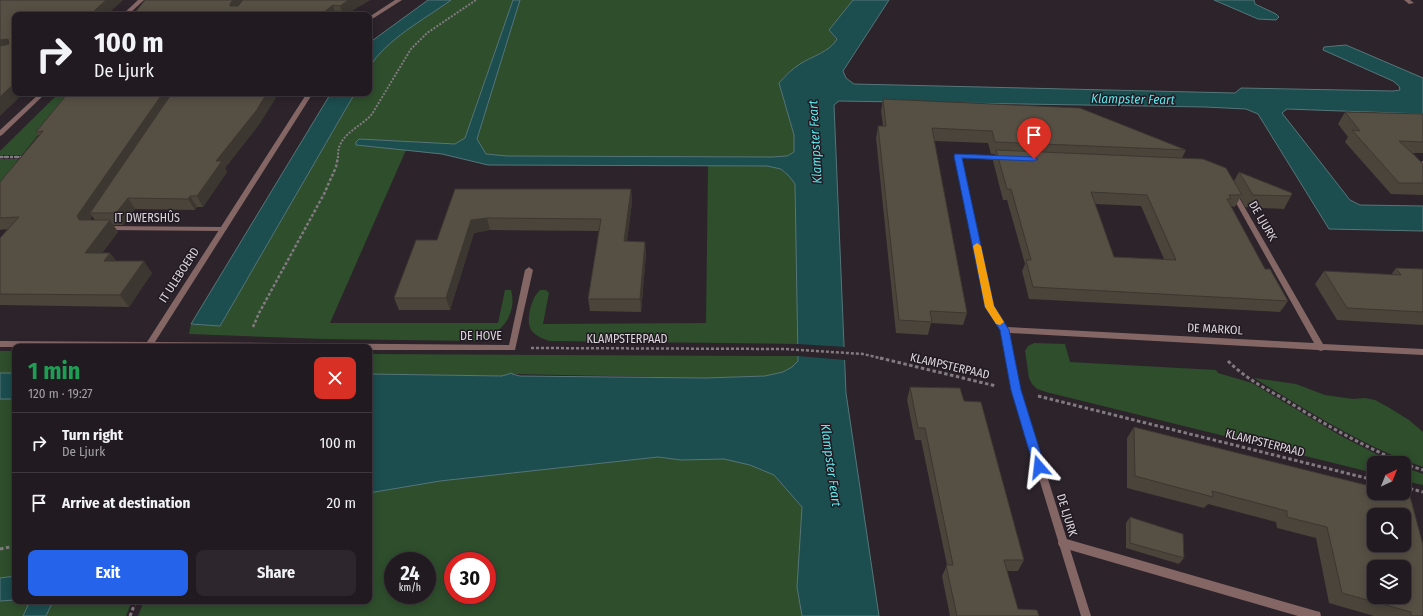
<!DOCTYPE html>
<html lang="en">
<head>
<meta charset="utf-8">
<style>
  :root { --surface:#211a20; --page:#2d272d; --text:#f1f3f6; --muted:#a2a1a5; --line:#3e383e; --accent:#2563eb }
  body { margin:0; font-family:"Fira Sans Condensed",sans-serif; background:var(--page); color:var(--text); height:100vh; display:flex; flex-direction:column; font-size:15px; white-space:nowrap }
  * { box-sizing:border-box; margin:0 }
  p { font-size:13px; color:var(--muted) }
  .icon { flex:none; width:22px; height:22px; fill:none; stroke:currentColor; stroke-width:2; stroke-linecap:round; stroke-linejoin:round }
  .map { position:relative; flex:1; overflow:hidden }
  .details { position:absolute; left:12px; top:344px; width:360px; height:260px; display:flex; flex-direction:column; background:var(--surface); border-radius:8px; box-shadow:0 2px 10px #0003,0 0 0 1px var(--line) }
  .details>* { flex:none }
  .hud { position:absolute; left:12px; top:12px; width:360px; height:84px; border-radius:8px; box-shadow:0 2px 10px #0003,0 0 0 1px var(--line); background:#211a20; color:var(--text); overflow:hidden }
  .needle { width:26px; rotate:43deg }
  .buttons { position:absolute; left:1367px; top:456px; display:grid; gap:8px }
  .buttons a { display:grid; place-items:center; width:44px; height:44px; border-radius:8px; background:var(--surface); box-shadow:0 2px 10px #0003,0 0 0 1px var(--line); font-size:20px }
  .speed { position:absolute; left:384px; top:552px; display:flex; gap:8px; font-size:20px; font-weight:700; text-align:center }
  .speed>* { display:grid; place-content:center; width:52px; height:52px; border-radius:50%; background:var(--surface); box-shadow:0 2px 10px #0003,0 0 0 1px var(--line); line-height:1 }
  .speed small { font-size:10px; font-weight:400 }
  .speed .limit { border:6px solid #d22; background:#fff; color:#111 }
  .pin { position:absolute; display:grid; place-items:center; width:34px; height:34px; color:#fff; margin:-41px -17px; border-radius:50% 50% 50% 0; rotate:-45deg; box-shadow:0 0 4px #0007 }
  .pin .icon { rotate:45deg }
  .me { position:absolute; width:44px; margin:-22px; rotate:343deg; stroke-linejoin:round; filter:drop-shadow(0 0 3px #0008) }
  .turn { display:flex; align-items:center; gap:14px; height:84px; padding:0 16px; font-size:18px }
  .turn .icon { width:52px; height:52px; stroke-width:2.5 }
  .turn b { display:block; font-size:28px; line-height:34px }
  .round { display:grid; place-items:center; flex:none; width:42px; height:42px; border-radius:8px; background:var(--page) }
  .headline { display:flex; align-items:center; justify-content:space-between; height:68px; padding:0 16px }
  h1 { font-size:24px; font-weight:700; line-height:30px; color:#1e9e55 }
  .button { display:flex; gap:8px; margin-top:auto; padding:8px 16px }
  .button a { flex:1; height:46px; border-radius:8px; background:var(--accent); color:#fff; font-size:16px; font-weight:700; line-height:46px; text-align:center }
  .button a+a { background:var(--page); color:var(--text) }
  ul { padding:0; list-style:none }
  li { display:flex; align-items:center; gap:12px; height:60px; padding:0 16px; border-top:1px solid var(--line) }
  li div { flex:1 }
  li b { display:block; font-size:15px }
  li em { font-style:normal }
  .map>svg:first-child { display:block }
</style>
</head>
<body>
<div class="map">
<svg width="1423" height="616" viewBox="0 0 1423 616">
  <rect width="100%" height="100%" fill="#2c232b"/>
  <g fill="#2e4e2c" fill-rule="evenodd">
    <path d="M451,0H513L465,138L455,144L359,139L356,145L406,150L330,323H498L505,290H511C518,314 500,336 478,341L323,339L189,334L191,324L220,326L355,93H369C369,85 367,76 369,68C373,48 433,13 451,0Z"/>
    <path d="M520,0H853L829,30L837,40C830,52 812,56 801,64C792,69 786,75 779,83L794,135V152L787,156L772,157L507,156L486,154L477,139Z"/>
    <polygon points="59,93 72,93 22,155 0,155 0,151"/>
    <polygon points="0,159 19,159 0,183"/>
    <path d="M708,165C724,165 770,162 782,170C788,174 791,178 795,184L799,344L549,341C531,335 526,328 530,310C532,302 534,296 540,290H546L549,293L543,324L706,323Z"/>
    <polygon points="1034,343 1065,344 1070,362 1216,370 1218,373 1252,383 1341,436 1394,463 1374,463 1374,473 1046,392 1037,389 1032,384 1029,378 1025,351 1028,346"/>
    <rect x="0" y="351" width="15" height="22"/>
    <polygon points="369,354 784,356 799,356 798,361 792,367 783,372 765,376 705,378 512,374 503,376 369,374"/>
    <path d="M1254,378L1296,384L1325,395L1353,399L1365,398L1375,400L1388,407L1409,420L1423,432V467C1362,446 1308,411 1254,378Z"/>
    <polygon points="0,399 15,399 15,576 0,578"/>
    <path d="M658,457L681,460L724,459L750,465L774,475L802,507L797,587L802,616H138L144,601H369V493L440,481ZM393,561H427V595H393ZM453,561H487V595H453Z"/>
    <polygon points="1404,467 1423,474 1423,485 1404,481"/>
    <polygon points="15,600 30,601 23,616 0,616 0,601"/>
    <polygon points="53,601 132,601 126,616 46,616"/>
  </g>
  <g fill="#1c4d4f" stroke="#567679">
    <path d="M428,0H451C425,19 385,40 369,68V43Z"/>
    <path d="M513,0H520L477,139L486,154L507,156L772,157L787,156L794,152V135L779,83C786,75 792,69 800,64C812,56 830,52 837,39L829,30L853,0H889L843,71L846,78L854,84L1235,93L1241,88L1393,91L1400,90L1399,86L1393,81L1323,50L1324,47L1346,45L1423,78V114L1287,109L1282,113L1350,200L1360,205L1423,206V231L1329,229L1258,114L1246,109L1205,107L839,101L834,105L846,393L879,616H802L797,587L802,507L774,475L750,465L724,459L681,460L658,457L440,481L369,493V374L502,376L512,373V374L520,376L705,378L765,376L783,372L792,367L798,361L795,184L789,176L781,169L767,166L488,165L442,154L356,145V142L359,139L455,144L465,138Z"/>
    <polygon points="1214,0 1254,0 1255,4 1276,14 1279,17 1276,20 1258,19"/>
    <polygon points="331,93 355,93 220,326 191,324"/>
    <rect x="0" y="373" width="15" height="26"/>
    <polygon points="15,576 15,600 0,601 0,578"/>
    <polygon points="30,601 53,601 46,616 23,616"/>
  </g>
  <polygon fill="#2c232b" points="797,344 846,347 846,360 797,356"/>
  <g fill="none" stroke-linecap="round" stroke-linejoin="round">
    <g stroke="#827a81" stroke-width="2" stroke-dasharray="2 1.5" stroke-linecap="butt">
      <polyline points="0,157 24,157"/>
      <path d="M338,158C338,154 338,149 340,145C346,131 363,125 372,114L411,49L427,33L476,0"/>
    </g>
    <g stroke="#827a81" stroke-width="2.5" stroke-dasharray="3 2" stroke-linecap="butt">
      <polyline points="0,157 24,157"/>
      <polyline points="253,327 259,313 324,194 336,167 338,157"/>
      <polyline points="531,348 785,349 863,354 884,359"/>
    </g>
    <g stroke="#827a81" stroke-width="3" stroke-dasharray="3.5 2.5" stroke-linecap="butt">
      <polyline points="880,358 996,386"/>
      <path d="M1228,361C1244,377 1264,388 1284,399C1322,423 1361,445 1403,463"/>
      <polyline points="1038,396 1374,480"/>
      <polyline points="1404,464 1423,470"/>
      <polyline points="1404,487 1423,492"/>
      <polyline points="0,549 15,546"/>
      <polyline points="130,616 136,601"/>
    </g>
    <g fill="#846665" fill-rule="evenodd">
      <polygon points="102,226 223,227 227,229 223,231 105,230 101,228"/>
      <polygon points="1063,538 1316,611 1320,612 1321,616 1298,616 1063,548 1059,546 1058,543 1059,540"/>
    </g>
    <g fill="#846665" fill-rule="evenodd">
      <polygon points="138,0 144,0 128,15 122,15"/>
      <polygon points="395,0 402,0 369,21 369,17"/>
      <polygon points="1404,0 1410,0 1414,3 1409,4"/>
      <polygon points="40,93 46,93 2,135 0,136 0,130"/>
      <polygon points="307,93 313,93 155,342 509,345 525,270 529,267 533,270 515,350 369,350 369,347 0,347 0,341 147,342"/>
      <polygon points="958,154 1004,156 1007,158 1004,160 962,158 994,307 1007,327 1314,343 1231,194 1234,192 1237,194 1323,344 1423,349 1423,355 1324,350 1321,351 1318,350 1010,333 1020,390 1091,616 1081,616 1012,390 1001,330 986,307 955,156"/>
      <polygon points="1423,161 1423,166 1421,165 1420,163"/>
    </g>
  </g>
  <g fill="#4a443a" fill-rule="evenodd">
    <polygon points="370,0 345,15 133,15"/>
    <path d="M883,99L1186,150L1182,158L1234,181L1239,172L1291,196L1284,209L1245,207L1240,198L1235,207L1231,206L1265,269L1288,301L1280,312L1029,299L1022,271L1025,264L1007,200H1003L993,161L995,154H991L988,143L934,141L967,313L963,325L931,323L928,335L896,333L876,138L878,126H883L881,111ZM1095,204L1141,206L1164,259L1114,257Z"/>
    <polygon points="1345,112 1423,114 1423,153 1413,153 1423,164 1423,195 1391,194 1345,142 1348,137 1338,124"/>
    <path d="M261,122L225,168L227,172L203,207H197L195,210L135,209L123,225H113L118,232L102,253H110L116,261L152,273L129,307L0,305V238L8,229L0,230V182L39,136L36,132ZM92,216L95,220H90Z"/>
    <polygon points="455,189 631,189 632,202 627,241 645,242 646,254 641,312 590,311 588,299 599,231 490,230 474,233 450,310 399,310 394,298 437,240"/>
    <polygon points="1396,268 1423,269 1423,325 1337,320 1315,284 1324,271 1391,275"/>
    <polygon points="910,387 964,401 1024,560 1018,571 1007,571 1018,609 1039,616 950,616 942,576 947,565 921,440 915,440 907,400"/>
    <polygon points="1134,427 1374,487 1423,616 1374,616 1329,603 1316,538 1277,528 1276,522 1208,504 1204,508 1127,488 1127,438"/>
    <polygon points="1130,517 1184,558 1179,564 1126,548 1126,523"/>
  </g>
  <g fill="#3c3730">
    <polygon points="106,0 123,0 107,15 90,15"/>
    <polygon points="233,0 246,0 235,14 230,6 230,4"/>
    <polygon points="349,0 370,0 345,15 343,15 340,6"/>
    <polygon points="333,5 336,15 320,15"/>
    <polygon points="8,39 15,50 0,52 0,40"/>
    <polygon points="15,83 15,93 24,93 0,116 0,97"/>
    <polygon points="163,93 176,93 90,213 92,216 85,227 77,216"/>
    <polygon points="267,93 279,93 261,122 225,168 227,172 203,207 197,196 216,161"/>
    <polygon points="631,189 632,202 625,254 624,241"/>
    <polygon points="190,196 197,207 195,210 188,199"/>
    <polygon points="128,198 135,209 123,225 116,213"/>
    <polygon points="487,218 490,230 474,233 450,310 446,298 471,220"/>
    <polygon points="110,220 118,232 93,264 85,253"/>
    <polygon points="645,242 646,254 641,312 640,299"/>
    <polygon points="110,253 118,264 104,261"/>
    <polygon points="144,261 152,273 129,307 120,295"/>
  </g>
  <g fill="#564f44" stroke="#3c3730" fill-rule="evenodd">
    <polygon points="0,0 106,0 90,15 15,15 15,83 0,97 0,46 9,44 8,39 0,40"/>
    <polygon points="145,0 233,0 230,4 230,6 238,6 243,0 349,0 340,6 333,5 320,15 133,15"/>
    <polygon points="68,93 163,93 77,216 79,220 110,220 85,253 110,253 104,261 144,261 120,295 0,294 0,238 19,217 0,218 0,182 43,131 36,132"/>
    <polygon points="172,93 267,93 256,111 216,161 222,161 197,196 190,196 188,199 128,198 116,213 90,213"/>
    <polygon points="883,99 1080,108 1186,150 995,142 992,131 932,128 967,313 930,311 932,322 899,320 878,126 886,126"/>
    <polygon points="1345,112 1423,114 1423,142 1399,141 1413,154 1423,164 1423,183 1399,183 1352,130 1360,131"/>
    <path d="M996,150L1203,159L1226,168L1242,195H1229L1231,199H1227L1265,269H1270L1288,301L1033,287L1026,260H1031L1020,221L1011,189H1007ZM1091,192L1147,195L1176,260L1114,257Z"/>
    <polygon points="1239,172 1292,193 1291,196 1253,195"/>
    <polygon points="455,189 631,189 624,241 645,242 640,299 588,299 601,219 487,218 471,220 446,298 394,298 416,240 437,240"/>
    <polygon points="1396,268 1423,269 1423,312 1347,308 1324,271 1401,275"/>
    <polygon points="910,387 960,388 964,401 981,402 1024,560 1004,560 1018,609 1037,610 1039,616 957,616 946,565 953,565 925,428 918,428"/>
    <path d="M1134,427L1374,487V493H1398L1410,496L1423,545V616H1411V612L1342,593L1327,527L1287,517V511L1212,491L1213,497L1135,476ZM1374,515H1404V545H1374ZM1374,567H1404V597H1374Z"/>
    <polygon points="1130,517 1183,534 1184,558 1130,543"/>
  </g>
  <polygon fill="#2563eb" stroke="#184099" points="955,154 1034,157 1038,159 1034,161 962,158 994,306 1009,330 1021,390 1045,467 1043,470 1039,471 1035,470 1034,467 1011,390 1000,330 985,307 954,156"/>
  <polygon fill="#f59e0b" points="977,243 981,246 994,306 1004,322 1000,325 996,324 985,307 973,246"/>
  <g text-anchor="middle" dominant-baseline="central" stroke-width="3" stroke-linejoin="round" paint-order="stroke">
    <g font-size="12" fill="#dcd5db" stroke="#221a22">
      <text x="147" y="218">IT DWERSHÛS</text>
      <text transform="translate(1263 221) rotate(60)">DE LJURK</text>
      <text transform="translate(179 275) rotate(-57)">IT ULEBOERD</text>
      <text transform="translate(1215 329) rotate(3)">DE MARKOL</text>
      <text x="481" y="336">DE HOVE</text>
      <text x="627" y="339">KLAMPSTERPAAD</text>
      <text transform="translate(950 366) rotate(13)">KLAMPSTERPAAD</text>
      <text transform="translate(1265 443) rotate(14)">KLAMPSTERPAAD</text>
      <text transform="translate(1067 515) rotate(73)">DE LJURK</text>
    </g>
    <g font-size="13" font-style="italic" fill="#5fe6eb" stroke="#221a22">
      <text transform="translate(1133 99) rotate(1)">Klampster Feart</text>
      <text transform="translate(815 142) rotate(-93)">Klampster Feart</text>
      <text transform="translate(831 465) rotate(82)">Klampster Feart</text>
    </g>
  </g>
</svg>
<div class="buttons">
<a><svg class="needle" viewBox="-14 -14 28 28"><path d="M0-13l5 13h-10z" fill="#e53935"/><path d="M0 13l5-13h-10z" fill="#a2a1a5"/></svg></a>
<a><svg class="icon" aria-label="search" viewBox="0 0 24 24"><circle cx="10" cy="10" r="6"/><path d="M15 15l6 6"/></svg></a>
<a><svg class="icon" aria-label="layers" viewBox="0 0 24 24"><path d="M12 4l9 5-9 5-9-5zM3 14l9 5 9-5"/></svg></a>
</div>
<div class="speed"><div>24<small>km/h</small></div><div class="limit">30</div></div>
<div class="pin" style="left:1034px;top:159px;background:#d93025"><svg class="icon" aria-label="arrive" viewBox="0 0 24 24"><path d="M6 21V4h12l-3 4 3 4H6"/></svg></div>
<svg class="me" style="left:1039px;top:467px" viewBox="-20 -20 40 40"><path d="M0-17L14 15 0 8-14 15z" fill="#2563eb" stroke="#fff" stroke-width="4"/></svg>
<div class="hud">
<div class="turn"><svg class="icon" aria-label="right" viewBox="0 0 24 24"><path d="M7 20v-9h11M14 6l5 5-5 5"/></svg><div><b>100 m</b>De Ljurk</div></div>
</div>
<section class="details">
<div class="headline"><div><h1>1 min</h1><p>120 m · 19:27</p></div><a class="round" style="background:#d93025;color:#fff"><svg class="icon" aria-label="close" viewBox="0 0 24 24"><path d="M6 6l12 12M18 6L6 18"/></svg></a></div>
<ul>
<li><svg class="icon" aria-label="right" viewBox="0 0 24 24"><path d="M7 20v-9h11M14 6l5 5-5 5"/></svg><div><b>Turn right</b><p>De Ljurk</p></div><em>100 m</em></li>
<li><svg class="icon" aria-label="arrive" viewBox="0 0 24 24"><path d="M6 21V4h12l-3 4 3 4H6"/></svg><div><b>Arrive at destination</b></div><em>20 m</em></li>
</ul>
<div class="button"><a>Exit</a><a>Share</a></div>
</section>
</div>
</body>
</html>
